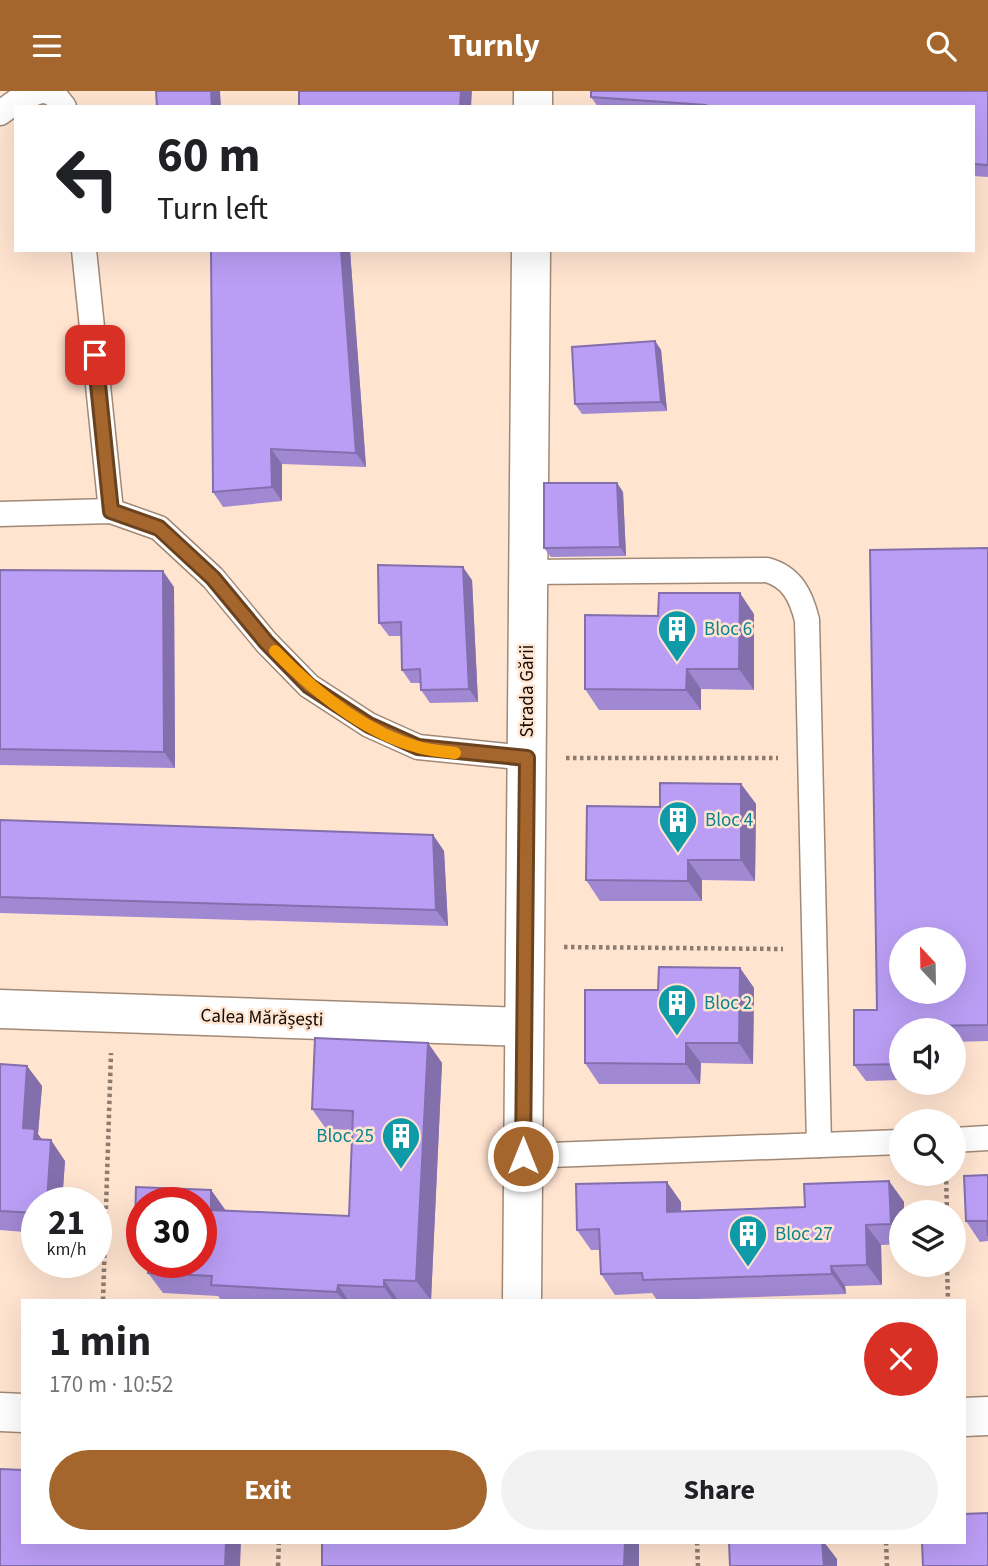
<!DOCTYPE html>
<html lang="en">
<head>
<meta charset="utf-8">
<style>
  :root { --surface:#fff; --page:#f2f2f2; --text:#202124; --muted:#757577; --accent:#a5662e }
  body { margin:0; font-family:"Source Sans 3",sans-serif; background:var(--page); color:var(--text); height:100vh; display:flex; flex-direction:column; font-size:26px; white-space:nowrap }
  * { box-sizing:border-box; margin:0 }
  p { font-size:23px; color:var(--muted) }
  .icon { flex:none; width:38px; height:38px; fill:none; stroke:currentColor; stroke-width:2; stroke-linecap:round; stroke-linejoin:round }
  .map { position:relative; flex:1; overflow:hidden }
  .side { position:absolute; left:21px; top:1208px; width:945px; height:245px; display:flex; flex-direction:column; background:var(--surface); border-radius:0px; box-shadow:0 7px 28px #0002 }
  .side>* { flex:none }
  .guide { position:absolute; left:14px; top:14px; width:961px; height:147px; border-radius:0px; box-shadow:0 7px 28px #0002; background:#fff; color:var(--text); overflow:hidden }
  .needle { width:46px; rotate:338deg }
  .fabs { position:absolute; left:889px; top:836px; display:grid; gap:14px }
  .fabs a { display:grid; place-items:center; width:77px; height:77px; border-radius:50%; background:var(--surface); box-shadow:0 7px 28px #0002; font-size:35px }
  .speed { position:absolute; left:21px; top:1096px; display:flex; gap:14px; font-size:35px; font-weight:700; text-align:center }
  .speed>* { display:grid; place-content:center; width:91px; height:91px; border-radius:50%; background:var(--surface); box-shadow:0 7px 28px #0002; line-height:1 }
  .speed small { font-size:18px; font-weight:400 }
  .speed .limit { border:10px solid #d22; background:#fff; color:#111 }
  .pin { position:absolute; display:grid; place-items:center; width:60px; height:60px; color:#fff; margin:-30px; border-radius:14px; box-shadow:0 4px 10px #0006 }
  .me { position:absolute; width:77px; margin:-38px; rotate:0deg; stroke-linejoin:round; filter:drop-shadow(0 0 5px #0008) }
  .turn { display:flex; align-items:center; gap:24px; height:147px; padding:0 28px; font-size:32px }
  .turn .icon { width:91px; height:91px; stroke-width:2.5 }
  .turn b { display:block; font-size:49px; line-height:60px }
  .round { display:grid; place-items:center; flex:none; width:74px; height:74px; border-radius:37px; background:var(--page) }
  .head { display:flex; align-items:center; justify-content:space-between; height:119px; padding:0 28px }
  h1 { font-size:42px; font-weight:700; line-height:52px }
  .primary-button { display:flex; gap:14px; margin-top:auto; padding:14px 28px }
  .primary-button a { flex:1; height:80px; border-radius:42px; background:var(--accent); color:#fff; font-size:28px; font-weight:700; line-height:80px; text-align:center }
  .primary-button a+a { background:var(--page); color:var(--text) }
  header { display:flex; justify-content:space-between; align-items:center; height:91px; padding:0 28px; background:var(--accent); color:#fff; font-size:32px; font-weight:700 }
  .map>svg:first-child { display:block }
</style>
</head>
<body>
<header><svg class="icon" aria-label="menu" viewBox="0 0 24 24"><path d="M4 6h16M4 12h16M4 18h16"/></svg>Turnly<svg class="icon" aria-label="search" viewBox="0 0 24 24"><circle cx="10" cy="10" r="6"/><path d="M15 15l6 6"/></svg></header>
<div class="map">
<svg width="988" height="1475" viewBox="0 0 988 1475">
  <rect width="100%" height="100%" fill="#ffe4d0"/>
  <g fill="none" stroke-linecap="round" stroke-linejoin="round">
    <g stroke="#a18976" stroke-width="27">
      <g id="lane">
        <polyline points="44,0 53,2 64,16"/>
        <polyline points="0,22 21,7 41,0"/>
        <polyline points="84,159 111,420"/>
        <polyline points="0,423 111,420 159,437 213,487 266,551 309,595 369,634 418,656 527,667"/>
        <path d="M528,481L767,479C792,486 801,505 807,529L819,1054"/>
        <polyline points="954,1049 988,1047"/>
        <polyline points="523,1065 901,1051"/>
      </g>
    </g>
    <g stroke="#a18976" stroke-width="41">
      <g id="street">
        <polyline points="533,16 533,0"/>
        <polyline points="0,918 524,936"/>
        <polyline points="522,1209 531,159"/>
      </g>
    </g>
    <g stroke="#a18976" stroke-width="41">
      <g id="primary">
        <polyline points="0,1321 23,1322"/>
        <polyline points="964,1326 988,1325"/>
      </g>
    </g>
    <g stroke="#8e7c6f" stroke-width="4.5" stroke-dasharray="3.5 3.5" stroke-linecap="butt">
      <polyline points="566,667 778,667"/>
      <polyline points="564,856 783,858"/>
      <polyline points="946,1083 947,1122"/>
      <polyline points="947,1174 948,1209"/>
      <polyline points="103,1209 111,962"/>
      <polyline points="697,1451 698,1475"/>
      <polyline points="886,1451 887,1475"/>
      <polyline points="278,1475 279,1451"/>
    </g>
    <use href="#lane" stroke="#fff" stroke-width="24"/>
    <use href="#street" stroke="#fff" stroke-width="38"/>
    <use href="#primary" stroke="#fff" stroke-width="38"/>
  </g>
  <g fill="#a088d3">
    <polygon points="988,0 988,86 973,85 973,16 598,16 591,6"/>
    <polygon points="211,159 352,159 350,160 366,376 282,373 282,410 223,416 213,401"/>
    <polygon points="655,250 661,259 667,320 582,323 575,313"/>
    <polygon points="617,392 623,401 626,465 551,466 544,457"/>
    <polygon points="988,457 988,950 954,951 954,940 901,940 901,989 866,990 854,974 877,919"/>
    <polygon points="0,479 174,496 175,677 0,674"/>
    <polygon points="472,489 478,611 430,612 421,599 421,592 411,592 402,579 402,545 389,545 379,532"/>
    <polygon points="754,523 754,599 701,598 701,619 599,619 585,598 658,525"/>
    <polygon points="741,693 756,713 755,790 702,789 702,810 600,810 586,789 660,716"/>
    <polygon points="0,729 433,744 444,760 448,835 0,822"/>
    <polygon points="740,877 754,897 753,973 701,972 700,993 599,993 585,972 658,899"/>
    <polygon points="315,947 428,952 442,972 431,1209 221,1209 218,1205 163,1202 148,1182 149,1171 201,1171 201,1111 142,1111 142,1142 135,1132 136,1096 211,1099 226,1120 349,1125 352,1039 326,1038 312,1018"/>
    <polygon points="0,973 27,975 42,995 38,1043 42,1049 65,1070 62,1111 37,1111 37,1142 0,1139"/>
    <polygon points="988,1084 988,1150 980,1151 966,1130"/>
    <polygon points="889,1090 904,1111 901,1122 901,1153 881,1154 882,1194 845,1195 846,1203 666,1209 657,1209 652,1202 615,1204 601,1183 600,1159 591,1159 577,1139 681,1111 681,1120 805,1116"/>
  </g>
  <g fill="#826fac">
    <polygon points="211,0 220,0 221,16 212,16"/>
    <polygon points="461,0 472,0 471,16 460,16"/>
    <polygon points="341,159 350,159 366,376 356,362"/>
    <polygon points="655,250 661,259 667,320 661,311"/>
    <polygon points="271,358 282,373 282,410 272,396"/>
    <polygon points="617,392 623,401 626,465 620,456"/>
    <polygon points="463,476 472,489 478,611 469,598"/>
    <polygon points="163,480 174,496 175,677 164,661"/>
    <polygon points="740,502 754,523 754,599 739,578"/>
    <polygon points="687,578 701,598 701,619 686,599"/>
    <polygon points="741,693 756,713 755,790 741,769"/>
    <polygon points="433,744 444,760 448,835 436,819"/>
    <polygon points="688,769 702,789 702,810 688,790"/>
    <polygon points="740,877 754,897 753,973 739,952"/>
    <polygon points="428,952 442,972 431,1209 416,1190"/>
    <polygon points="686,952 701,972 700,993 686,973"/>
    <polygon points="27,975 42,995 38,1043 49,1058 37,1057 23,1037"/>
    <polygon points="51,1049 65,1070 62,1111 47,1111"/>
    <polygon points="889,1090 904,1111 904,1122 901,1122 901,1147 891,1133"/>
    <polygon points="667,1091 681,1111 681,1141 667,1121"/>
    <polygon points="211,1099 226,1120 211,1119"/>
    <polygon points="866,1134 881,1154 882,1194 867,1174"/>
    <polygon points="831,1175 845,1195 846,1203 832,1183"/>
    <polygon points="384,1189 398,1209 393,1209 384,1196"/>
    <polygon points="338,1194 348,1209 343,1209 337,1201"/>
    <polygon points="226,1451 241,1451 240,1475 225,1475"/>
    <polygon points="625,1451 639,1451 639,1475 624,1475"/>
    <polygon points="812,1451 824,1451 837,1468 837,1475 824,1475"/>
  </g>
  <g fill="#ba9ef5" stroke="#826fac" stroke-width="2" fill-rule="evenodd">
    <polygon points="156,0 211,0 212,16 157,16"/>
    <polygon points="299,0 461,0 460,16 299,16"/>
    <polygon points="591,0 988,0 988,74 973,73 973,16 706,16 706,14 591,6"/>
    <polygon points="211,159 341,159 356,362 271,358 272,396 213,401"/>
    <polygon points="655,250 661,311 575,313 572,256"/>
    <polygon points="544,392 617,392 620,456 544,457"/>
    <path d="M988,457V934L917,935V940H901V973L854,974V919H877L870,459ZM901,849H954V901H901Z"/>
    <polygon points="378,474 463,476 469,598 421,599 420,578 402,579 401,531 379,532"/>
    <polygon points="0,479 163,480 164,661 0,658"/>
    <polygon points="659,502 740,502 739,578 687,578 686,599 585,598 585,524 658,525"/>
    <polygon points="660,692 741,693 741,769 688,769 688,790 586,789 587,715 660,716"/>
    <polygon points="0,729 433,744 436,819 0,806"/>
    <polygon points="659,876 740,877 739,952 686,952 686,973 585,972 585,899 658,899"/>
    <polygon points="315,947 428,952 416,1190 384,1189 384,1196 338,1194 337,1201 211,1194 212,1185 148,1182 149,1171 201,1171 201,1111 142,1111 142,1132 135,1132 136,1096 211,1099 211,1119 349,1125 353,1020 312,1018"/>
    <polygon points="0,973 27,975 23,1037 35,1038 34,1048 51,1049 47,1111 37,1111 37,1122 0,1120"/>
    <polygon points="988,1084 988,1145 987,1130 966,1130 964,1085"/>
    <polygon points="889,1090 891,1133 866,1134 867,1174 831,1175 832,1183 643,1189 642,1182 601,1183 599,1138 577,1139 576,1093 667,1091 667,1121 805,1116 804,1093"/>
    <polygon points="0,1378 23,1379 23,1451 226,1451 225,1475 0,1475"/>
    <polygon points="988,1422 988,1475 923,1475 922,1451 964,1451 964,1423"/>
    <polygon points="322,1451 625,1451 624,1475 322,1475"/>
    <polygon points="729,1451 822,1451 824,1475 730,1475"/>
  </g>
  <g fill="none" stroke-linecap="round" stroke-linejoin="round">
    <g stroke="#6b421e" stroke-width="18">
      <polyline id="route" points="95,264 111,420 159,437 213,487 266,551 309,595 369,634 418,656 527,667 523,1065"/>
    </g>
    <use href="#route" stroke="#a5662e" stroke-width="12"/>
    <path stroke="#f59e0b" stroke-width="12" d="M275,560C314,600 363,641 418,656C430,660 443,660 455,662"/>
  </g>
  <defs>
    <g id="building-pin" transform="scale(2.0125)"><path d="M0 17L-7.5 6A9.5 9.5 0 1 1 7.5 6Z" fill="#0f9aa8" stroke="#ffe4d0"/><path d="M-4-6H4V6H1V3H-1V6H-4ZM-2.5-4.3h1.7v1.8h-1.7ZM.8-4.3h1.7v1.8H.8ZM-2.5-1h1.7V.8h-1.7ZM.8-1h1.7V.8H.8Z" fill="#fff"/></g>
  </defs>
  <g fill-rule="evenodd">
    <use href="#building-pin" x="677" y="538"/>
    <use href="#building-pin" x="678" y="729"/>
    <use href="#building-pin" x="677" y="912"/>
    <use href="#building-pin" x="401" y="1045"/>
    <use href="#building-pin" x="748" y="1143"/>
  </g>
  <g text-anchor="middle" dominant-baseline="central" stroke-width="5" stroke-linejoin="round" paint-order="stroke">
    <g font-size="19" fill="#0d838f" stroke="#ffe4d0" text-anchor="start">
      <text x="704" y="538">Bloc 6</text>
      <text x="705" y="729">Bloc 4</text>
      <text x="704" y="912">Bloc 2</text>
      <text x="374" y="1045" text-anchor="end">Bloc 25</text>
      <text x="775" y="1143">Bloc 27</text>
    </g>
    <g font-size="19" fill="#140b06" stroke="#ffe4d0">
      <text transform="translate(527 600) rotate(-90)">Strada Gării</text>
      <text transform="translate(262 927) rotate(2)">Calea Mărășești</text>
    </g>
  </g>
</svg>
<div class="fabs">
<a><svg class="needle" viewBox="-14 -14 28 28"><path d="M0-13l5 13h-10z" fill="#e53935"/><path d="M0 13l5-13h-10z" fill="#757577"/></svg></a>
<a><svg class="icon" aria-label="sound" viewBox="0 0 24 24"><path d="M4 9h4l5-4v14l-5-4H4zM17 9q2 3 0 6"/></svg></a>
<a><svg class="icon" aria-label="search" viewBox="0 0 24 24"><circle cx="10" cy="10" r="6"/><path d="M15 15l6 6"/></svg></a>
<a><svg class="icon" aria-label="layers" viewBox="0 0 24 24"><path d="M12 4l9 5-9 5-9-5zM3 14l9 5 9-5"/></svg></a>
</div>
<div class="speed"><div>21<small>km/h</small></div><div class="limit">30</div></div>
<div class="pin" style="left:95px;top:264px;background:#d93025"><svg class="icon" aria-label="arrive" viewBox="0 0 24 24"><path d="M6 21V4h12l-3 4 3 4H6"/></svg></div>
<svg class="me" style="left:523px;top:1065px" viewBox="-20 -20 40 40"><circle r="17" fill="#a5662e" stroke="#fff" stroke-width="3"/><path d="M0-11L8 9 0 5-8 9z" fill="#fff"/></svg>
<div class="guide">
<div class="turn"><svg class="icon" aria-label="left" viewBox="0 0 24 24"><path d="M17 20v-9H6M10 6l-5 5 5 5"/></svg><div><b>60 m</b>Turn left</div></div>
</div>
<section class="side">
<div class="head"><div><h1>1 min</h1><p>170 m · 10:52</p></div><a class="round" style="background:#d93025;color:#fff"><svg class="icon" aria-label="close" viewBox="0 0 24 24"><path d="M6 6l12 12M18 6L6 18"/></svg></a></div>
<div class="primary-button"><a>Exit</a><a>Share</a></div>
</section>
</div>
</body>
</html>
